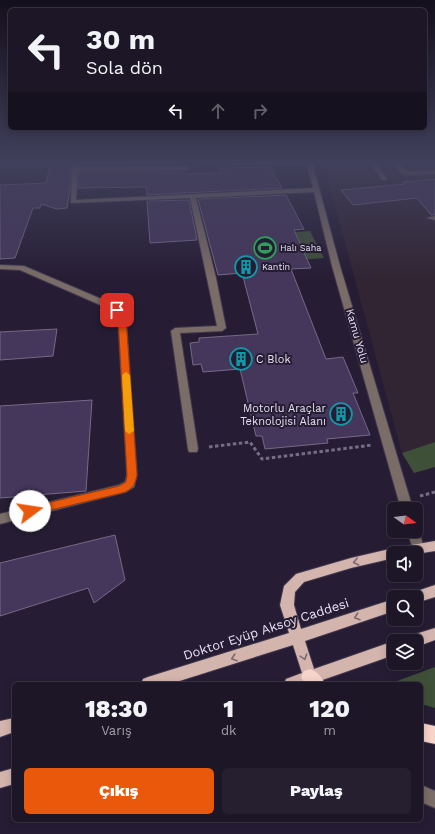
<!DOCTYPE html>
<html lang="tr">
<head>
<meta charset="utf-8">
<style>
  :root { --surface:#1c1627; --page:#251f2f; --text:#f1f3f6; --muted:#a09fa7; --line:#3a3544; --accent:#ea580c }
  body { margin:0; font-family:"Work Sans",sans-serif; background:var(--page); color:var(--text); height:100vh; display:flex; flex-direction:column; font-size:15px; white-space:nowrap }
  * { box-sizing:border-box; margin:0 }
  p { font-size:13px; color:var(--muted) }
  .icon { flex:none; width:22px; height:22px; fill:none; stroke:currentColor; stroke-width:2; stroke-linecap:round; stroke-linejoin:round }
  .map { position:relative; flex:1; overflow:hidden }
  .details { position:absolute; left:12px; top:682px; width:411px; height:140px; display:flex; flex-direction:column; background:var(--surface); border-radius:6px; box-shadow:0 2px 10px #0003,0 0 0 1px var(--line) }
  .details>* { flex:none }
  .top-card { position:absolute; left:8px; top:8px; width:419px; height:122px; border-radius:6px; box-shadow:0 2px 10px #0003,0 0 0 1px var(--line); background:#1c1627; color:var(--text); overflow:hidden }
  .needle { width:26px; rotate:104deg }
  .tools { position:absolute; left:387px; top:502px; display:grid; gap:8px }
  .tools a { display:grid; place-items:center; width:36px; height:36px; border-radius:6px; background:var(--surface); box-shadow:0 2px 10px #0003,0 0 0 1px var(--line); font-size:20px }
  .pin { position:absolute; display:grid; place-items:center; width:34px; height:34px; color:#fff; margin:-17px; border-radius:8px; box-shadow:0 2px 6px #0006 }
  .me { position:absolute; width:44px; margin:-22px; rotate:76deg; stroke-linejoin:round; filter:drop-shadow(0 0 3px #0008) }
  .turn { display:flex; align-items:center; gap:14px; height:84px; padding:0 12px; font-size:18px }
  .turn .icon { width:52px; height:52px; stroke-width:2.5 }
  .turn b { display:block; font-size:28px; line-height:34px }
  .lanes { display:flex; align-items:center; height:38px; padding:0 12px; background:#0003; justify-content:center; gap:20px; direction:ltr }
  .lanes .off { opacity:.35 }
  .eta { display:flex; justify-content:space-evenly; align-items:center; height:68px; text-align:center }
  .eta b { font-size:24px; font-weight:800; line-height:28px }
  .primary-button { display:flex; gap:8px; margin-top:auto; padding:8px 12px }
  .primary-button a { flex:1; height:46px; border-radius:6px; background:var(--accent); color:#fff; font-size:16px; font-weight:800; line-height:46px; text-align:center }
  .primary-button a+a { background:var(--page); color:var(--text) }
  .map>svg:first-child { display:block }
</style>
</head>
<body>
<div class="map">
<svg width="435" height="834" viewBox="0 0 435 834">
  <rect width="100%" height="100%" fill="#261d34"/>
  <polygon fill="#312533" points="323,162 435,162 435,442 402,453"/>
  <g fill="#3f5039">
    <polygon points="310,231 324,258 216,266 208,239"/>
    <polygon points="435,442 435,467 414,473 402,453"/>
    <polygon points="435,667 435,708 421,704 421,684 389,684"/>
  </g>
  <g fill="#45375b" stroke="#746a86">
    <polygon points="51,162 71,162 70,189 67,208 57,209 41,204 40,208 33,208 15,258 0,259 0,185 46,183"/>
    <polygon points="79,162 151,162 151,165 80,165"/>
    <polygon points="270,167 282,188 147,195 146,187 78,188 79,172 182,172 182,174 221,173 220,168"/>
    <polygon points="435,179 435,215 431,215 417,198 353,205 341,190 405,184 403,182"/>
    <polygon points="286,195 304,229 294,230 311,268 291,269 326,359 343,357 358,393 353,393 370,435 327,439 328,443 265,449 262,436 256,436 240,369 203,372 201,364 193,365 190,343 199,342 199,338 258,334 242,273 218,275 198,199"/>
    <polygon points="189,200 197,240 150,243 147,201"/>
    <polygon points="57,329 53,356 0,360 0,332"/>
    <polygon points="92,400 86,491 0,498 0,406"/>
    <polygon points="115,535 125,580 94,603 88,588 0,616 0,563"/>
  </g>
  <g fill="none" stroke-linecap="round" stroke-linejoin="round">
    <g stroke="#41384e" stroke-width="2">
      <g id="minor">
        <polygon points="72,162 78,162 78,167 188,166 191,168 188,170 78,171 76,200 313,188 307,164 227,165 224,163 312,162 340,266 413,509 401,509 332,266 314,192 196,198 216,278 226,328 222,331 180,333 198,449 197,452 189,452 188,449 171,331 175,328 217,326 190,198 71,203"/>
        <polygon points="370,162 376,162 387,179 386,180 382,180"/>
        <polygon points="391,162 397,162 408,172 435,170 435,174 404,175"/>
        <polygon points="435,216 435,220 427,218"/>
        <polygon points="0,265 24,266 120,307 126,318 137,475 134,487 126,492 0,524 0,514 119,485 125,482 127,475 118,318 114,311 20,270 0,269"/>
        <polygon points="416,527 419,531 424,548 422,552 418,553 414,552 407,531 416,531"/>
        <polygon points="421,785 435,791 435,808 421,802"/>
      </g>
    </g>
    <g stroke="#41384e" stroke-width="2">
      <g id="major">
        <polygon points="435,541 435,551 416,554 416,553 394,553 394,558 351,568 304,582 295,592 294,605 301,629 394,599 394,611 305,641 314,669 394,641 394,655 311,684 284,684 286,679 302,673 293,645 170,684 141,684 143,679 148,677 289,633 280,605 284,586 296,574 351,558 394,548"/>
        <polygon points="435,585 435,597 416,603 416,597 410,597 411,593"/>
        <polygon points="435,628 435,640 416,647 416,641 407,641 409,636"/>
        <polygon points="14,718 14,732 0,737 0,721"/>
        <polygon points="14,768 14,784 0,788 0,772"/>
      </g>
    </g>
    <g stroke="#41384e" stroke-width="2">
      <g id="highway">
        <path d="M310,669C318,672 321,676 325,684H305L301,677L304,671Z"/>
        <polygon points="421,723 435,726 435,744 421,741"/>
      </g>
    </g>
    <polyline stroke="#756e82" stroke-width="1.5" stroke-dasharray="2 1.5" stroke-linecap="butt" points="200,163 215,163"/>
    <g stroke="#756e82" stroke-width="3" stroke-dasharray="3.5 2.5" stroke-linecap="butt">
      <polyline points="209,447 250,442 262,459 372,445"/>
      <polyline points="420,496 435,492"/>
    </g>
    <use href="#minor" fill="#7a6c67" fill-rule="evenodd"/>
    <use href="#major" fill="#d4b5ad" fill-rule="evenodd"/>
    <use href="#highway" fill="#f7d3c8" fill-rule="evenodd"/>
  </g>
  <defs><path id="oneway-chevron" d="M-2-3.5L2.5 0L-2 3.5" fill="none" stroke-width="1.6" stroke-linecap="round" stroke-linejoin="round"/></defs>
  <g stroke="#7d6970">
    <use href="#oneway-chevron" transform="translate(356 562) rotate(167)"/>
    <use href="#oneway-chevron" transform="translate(357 617) rotate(162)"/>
    <use href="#oneway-chevron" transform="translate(304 657) rotate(72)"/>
    <use href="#oneway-chevron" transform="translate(234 658) rotate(163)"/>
  </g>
  <linearGradient id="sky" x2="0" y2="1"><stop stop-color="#15101d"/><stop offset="0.58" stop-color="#41405c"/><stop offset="1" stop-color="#41405c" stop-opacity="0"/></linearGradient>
  <rect width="435" height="279" fill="url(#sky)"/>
  <path fill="#ea580c" stroke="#983908" d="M117,307L120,308L126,318L137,475C135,485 132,490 122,493L30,515L27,514L25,511L27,508L30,507L119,486L126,482L127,475L118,318L113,310Z"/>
  <polygon fill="#f59e0b" points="126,372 130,375 134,431 129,434 125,431 122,375"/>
  <defs>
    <g id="stadium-ring" transform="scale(1.15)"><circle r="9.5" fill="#261d34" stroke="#2e9e5b" stroke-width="1.5"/><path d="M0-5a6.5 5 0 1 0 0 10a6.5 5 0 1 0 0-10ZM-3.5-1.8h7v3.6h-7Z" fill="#2e9e5b"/></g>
    <g id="building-ring" transform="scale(1.15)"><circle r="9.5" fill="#261d34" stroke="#0f9aa8" stroke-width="1.5"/><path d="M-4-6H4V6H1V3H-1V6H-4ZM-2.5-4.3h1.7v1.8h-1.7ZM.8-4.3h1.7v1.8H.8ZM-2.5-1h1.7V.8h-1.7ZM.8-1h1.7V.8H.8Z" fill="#0f9aa8"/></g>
  </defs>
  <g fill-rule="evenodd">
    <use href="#stadium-ring" x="265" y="248"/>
    <use href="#building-ring" x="246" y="267"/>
    <use href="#building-ring" x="241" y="359"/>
    <use href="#building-ring" x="341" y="414"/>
  </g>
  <g text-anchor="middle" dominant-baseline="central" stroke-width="4" stroke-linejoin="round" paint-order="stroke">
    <g font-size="9" fill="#e5e0f0" stroke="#261d34" text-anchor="start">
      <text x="280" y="248">Halı Saha</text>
      <text x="262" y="267">Kantin</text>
    </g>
    <g font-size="11" fill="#e5e0f0" stroke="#261d34">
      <text transform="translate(357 336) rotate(74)">Kamu Yolu</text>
    </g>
    <g font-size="11" fill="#e5e0f0" stroke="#261d34" text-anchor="start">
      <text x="256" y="359">C Blok</text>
      <text x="326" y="408" text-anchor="end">Motorlu Araçlar<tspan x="326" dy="13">Teknolojisi Alanı</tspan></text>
    </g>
    <g font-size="13" fill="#e5e0f0" stroke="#261d34">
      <text transform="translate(266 629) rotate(-18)">Doktor Eyüp Aksoy Caddesi</text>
    </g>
  </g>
</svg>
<div class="tools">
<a><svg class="needle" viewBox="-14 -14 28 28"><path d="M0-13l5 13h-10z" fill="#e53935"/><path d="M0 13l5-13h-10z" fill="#a09fa7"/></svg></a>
<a><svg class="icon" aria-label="sound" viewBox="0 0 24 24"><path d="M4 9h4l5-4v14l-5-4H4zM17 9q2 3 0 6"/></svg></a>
<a><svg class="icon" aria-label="search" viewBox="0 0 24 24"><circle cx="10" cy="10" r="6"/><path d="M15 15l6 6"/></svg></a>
<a><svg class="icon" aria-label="layers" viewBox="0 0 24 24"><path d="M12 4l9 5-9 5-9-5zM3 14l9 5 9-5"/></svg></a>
</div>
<div class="pin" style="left:117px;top:310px;background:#d93025"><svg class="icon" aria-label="arrive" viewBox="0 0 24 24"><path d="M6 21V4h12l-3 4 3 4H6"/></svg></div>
<svg class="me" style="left:30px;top:511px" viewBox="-20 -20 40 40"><circle r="19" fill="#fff"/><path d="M0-13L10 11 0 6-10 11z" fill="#ea580c"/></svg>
<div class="top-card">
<div class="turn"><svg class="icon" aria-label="left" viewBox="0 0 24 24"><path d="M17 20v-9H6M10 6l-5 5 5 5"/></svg><div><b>30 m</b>Sola dön</div></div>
<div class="lanes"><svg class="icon" aria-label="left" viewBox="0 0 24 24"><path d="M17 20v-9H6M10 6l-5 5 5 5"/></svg><svg class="icon off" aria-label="ahead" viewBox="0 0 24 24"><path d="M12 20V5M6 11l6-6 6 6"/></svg><svg class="icon off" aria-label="right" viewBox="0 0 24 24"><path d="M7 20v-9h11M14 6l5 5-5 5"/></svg></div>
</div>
<section class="details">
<div class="eta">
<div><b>18:30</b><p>Varış</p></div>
<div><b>1</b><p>dk</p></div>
<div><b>120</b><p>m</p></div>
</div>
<div class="primary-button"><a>Çıkış</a><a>Paylaş</a></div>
</section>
</div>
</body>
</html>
